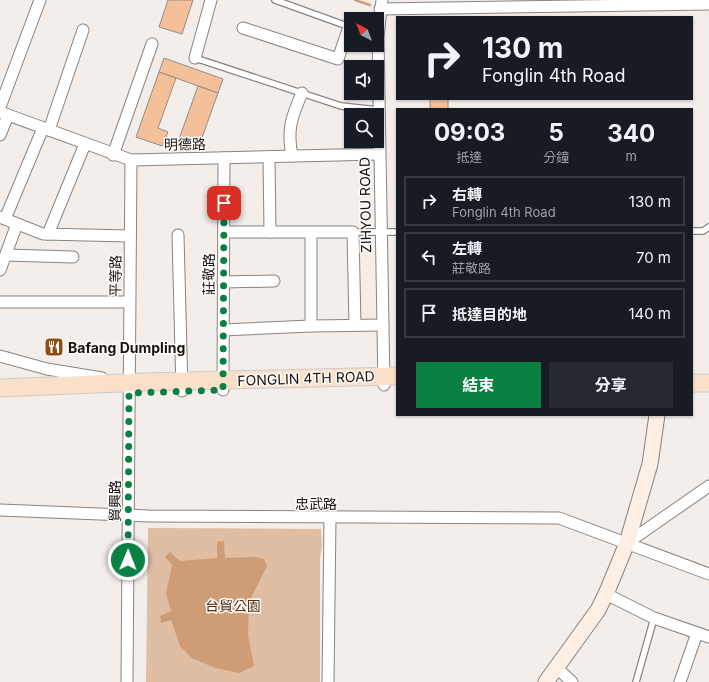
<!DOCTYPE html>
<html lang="zh-TW">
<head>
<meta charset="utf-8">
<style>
  :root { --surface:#171b24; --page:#242831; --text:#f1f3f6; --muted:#9ea1a6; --line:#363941; --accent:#0b8043 }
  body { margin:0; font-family:Inter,"Noto Sans TC",sans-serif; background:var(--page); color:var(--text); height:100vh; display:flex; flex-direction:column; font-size:15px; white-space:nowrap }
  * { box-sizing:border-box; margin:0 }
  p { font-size:13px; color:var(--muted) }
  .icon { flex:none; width:22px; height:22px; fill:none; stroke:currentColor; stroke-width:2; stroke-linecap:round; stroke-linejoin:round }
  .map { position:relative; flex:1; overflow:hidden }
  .panel { position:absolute; left:396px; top:108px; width:297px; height:308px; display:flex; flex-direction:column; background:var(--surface); border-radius:0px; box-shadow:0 1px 3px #0004 }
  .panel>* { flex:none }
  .guide { position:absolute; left:396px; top:16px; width:297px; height:84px; border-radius:0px; box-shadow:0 1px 3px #0004; background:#171b24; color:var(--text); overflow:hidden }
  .needle { width:26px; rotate:318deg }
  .buttons { position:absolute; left:344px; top:12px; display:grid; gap:8px }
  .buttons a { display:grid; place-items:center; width:40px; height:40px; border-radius:0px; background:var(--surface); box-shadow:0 1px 3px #0004; font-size:20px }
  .pin { position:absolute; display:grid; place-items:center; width:34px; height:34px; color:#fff; margin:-17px; border-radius:8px; box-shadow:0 2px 6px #0006 }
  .me { position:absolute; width:44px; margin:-22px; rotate:1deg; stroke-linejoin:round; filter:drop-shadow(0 0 3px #0008) }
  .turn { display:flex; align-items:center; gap:14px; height:84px; padding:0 20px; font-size:18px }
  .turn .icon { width:52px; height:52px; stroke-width:2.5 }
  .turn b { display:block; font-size:28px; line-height:34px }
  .eta { display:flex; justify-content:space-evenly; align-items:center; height:68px; text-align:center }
  .eta b { font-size:24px; font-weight:700; line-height:28px }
  .cta { display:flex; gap:8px; margin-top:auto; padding:8px 20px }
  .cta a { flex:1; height:46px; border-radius:0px; background:var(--accent); color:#fff; font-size:16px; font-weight:700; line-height:46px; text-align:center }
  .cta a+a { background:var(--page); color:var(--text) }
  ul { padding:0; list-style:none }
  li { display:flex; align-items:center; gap:12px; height:50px; margin:0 8px 6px; padding:0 12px; border:2px solid var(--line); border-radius:0px }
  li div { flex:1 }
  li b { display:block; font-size:15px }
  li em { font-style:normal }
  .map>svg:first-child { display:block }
</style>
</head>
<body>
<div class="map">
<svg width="709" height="682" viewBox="0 0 709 682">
  <rect width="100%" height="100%" fill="#f3eeea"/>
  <polygon fill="#e0bea4" points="148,528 321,529 322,545 320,559 320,682 146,682"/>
  <polygon fill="#ce9d76" points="224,541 225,558 255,557 264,559 267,566 249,602 248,635 254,666 239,673 215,668 192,658 180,646 171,620 161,623 160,616 171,611 166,593 172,565 165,557 170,552 180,561 217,558 217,542"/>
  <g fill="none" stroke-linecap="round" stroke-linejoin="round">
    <polyline stroke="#ce9d76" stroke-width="2.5" points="355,0 370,5"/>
  </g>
  <g fill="#f3c099" stroke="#928d8a">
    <polygon points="168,0 193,0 182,34 159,27"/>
    <polygon points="164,58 223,79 218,93 159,72"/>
    <polygon points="159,72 176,78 158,128 168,132 162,146 136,137"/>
    <polygon points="198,86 218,93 199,146 179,139"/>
    <rect x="430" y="99" width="18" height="10"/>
  </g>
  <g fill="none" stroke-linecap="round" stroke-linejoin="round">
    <g stroke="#898481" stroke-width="8">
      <g id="lane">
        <polyline points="275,0 350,27"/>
        <polyline points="195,58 341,106 378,110"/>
        <polyline points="692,231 703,231 709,227"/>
        <polyline points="353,232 397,232"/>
        <polyline points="636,682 654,618"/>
      </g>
    </g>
    <g stroke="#898481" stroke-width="13">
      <g id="street">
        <polyline points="382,0 378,37 384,385"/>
        <polyline points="380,9 709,4"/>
        <polyline points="243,28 338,59 349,27"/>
        <polyline points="195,58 211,0"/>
        <polyline points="0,107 40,0"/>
        <polyline points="0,112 131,160 379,154"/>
        <polyline points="49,130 83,30"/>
        <polyline points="0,135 8,115"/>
        <polyline points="113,155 152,44"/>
        <path d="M292,156C287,130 291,118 302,93"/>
        <polyline points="269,157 270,232"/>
        <polyline points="0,217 43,234 130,236"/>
        <polyline points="5,219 43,128"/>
        <polyline points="224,232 353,232 355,325"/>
        <polyline points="311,233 311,326"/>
        <polyline points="48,234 85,144"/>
        <polyline points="178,235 182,391"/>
        <polyline points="6,255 73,257"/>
        <polyline points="0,270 17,224"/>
        <polyline points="223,282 274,281"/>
        <polyline points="0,302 129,302"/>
        <polyline points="223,330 311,326 383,325"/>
        <polyline points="0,356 47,369 102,378"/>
        <polyline points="223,390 224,158"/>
        <polyline points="0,510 149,516 559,518 709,574"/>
        <polyline points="627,543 709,486"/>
        <polyline points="606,594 654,618 709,637"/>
        <polyline points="556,667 572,682"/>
        <polyline points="127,682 131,160"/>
        <polyline points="328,682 330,518"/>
        <polyline points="680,682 697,633"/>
      </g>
    </g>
    <g stroke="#898481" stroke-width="17">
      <polyline id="secondary" points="546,682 598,610 606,594 627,543 650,464 657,415"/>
    </g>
    <g stroke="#cccbcb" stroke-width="19">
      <g id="primary">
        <polyline points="692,383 709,383"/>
        <polyline points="0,388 145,382 397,376"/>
      </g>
    </g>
    <use href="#lane" stroke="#fff" stroke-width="5.5"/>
    <use href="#street" stroke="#fff" stroke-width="11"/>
    <use href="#secondary" stroke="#fdefe4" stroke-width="15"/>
    <use href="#primary" stroke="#fadfc9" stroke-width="17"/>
  </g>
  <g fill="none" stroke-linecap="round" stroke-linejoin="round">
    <polyline stroke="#0b8043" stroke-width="7" stroke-dasharray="0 12.6" points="128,560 129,393 223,390 224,203"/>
  </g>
  <defs>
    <g id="restaurant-square" transform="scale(1)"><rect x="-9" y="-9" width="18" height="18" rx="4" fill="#8c4e11" stroke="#fffcfa"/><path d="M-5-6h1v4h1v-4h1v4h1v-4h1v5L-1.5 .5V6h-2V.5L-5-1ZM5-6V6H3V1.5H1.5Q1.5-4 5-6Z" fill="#fff"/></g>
  </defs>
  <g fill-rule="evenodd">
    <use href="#restaurant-square" x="54" y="347"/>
  </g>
  <g text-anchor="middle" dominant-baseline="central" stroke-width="3" stroke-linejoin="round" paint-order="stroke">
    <g font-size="14" fill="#151312" stroke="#fffcfa">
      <text transform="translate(185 144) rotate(-1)">明德路</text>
      <text transform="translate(365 205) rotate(-91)">ZIHYOU ROAD</text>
      <text transform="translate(208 274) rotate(-90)">莊敬路</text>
      <text transform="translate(115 276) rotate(-89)">平等路</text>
      <text transform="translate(306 378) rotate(-2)">FONGLIN 4TH ROAD</text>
      <text transform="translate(114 501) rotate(-90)">貿興路</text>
      <text x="316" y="503">忠武路</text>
    </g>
    <g font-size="14" font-weight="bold" fill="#151312" stroke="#fffcfa" text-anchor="start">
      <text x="68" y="347">Bafang Dumpling</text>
    </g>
    <g font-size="14" fill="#533113" stroke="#fffcfa">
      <text x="233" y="605">台貿公園</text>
    </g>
  </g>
</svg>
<div class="buttons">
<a><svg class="needle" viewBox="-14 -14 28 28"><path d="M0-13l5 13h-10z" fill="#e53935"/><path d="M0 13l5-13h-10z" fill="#9ea1a6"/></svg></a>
<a><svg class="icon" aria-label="sound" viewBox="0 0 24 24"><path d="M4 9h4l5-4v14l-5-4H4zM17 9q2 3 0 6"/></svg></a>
<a><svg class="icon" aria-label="search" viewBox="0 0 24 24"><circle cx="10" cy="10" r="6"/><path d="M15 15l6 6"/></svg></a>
</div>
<div class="pin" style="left:224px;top:203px;background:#d93025"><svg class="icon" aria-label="arrive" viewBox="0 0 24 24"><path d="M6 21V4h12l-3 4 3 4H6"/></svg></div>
<svg class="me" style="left:128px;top:560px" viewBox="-20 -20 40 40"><circle r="17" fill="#0b8043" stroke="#fff" stroke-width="3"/><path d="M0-11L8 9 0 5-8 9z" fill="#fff"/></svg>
<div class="guide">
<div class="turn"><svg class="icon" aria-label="right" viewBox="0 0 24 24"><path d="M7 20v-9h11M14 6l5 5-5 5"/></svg><div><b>130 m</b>Fonglin 4th Road</div></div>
</div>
<section class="panel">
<div class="eta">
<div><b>09:03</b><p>抵達</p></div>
<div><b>5</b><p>分鐘</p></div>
<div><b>340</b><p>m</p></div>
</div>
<ul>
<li><svg class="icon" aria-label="right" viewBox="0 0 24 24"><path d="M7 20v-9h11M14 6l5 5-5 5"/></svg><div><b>右轉</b><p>Fonglin 4th Road</p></div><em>130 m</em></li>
<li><svg class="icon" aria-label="left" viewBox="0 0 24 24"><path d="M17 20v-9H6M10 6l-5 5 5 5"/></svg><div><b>左轉</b><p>莊敬路</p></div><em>70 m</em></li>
<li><svg class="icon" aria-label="arrive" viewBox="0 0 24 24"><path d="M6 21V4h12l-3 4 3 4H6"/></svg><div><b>抵達目的地</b></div><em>140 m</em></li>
</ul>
<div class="cta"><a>結束</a><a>分享</a></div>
</section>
</div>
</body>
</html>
